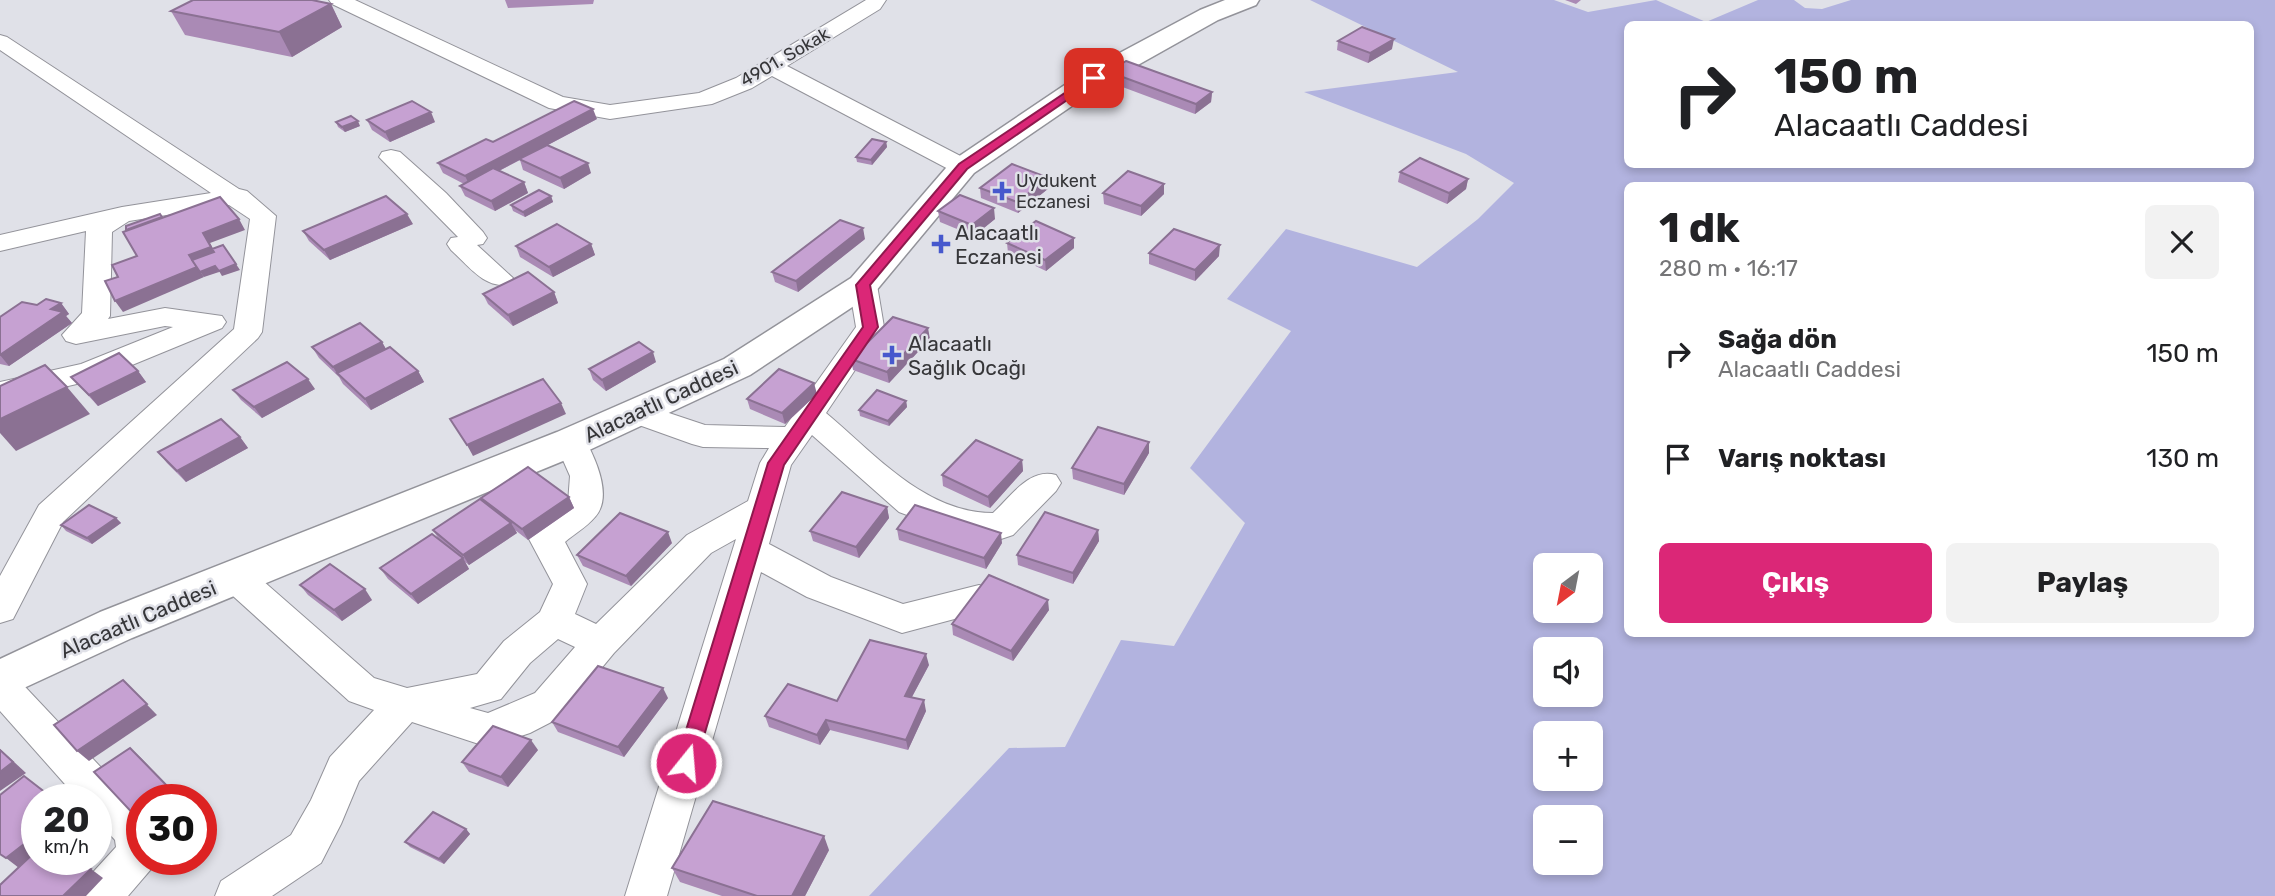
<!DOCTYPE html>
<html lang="tr">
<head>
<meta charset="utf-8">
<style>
  :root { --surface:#fff; --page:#f2f2f2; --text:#202124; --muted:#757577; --accent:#db2777 }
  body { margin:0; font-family:Rubik,sans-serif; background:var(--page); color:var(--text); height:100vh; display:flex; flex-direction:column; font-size:26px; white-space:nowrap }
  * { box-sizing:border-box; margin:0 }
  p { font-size:23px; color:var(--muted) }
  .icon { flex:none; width:38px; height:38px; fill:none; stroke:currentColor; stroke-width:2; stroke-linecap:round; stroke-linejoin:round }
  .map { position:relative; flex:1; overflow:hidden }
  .panel { position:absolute; left:1624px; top:182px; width:630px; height:455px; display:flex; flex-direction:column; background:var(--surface); border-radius:10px; box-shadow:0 4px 10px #0003 }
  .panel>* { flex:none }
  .banner { position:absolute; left:1624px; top:21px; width:630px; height:147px; border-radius:10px; box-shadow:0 4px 10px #0003; background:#fff; color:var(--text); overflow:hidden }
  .needle { width:46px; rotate:212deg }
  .fabs { position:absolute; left:1533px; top:553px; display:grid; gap:14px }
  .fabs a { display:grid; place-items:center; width:70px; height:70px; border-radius:10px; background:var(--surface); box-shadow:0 4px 10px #0003; font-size:35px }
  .speed { position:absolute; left:21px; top:784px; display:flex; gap:14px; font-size:35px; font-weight:700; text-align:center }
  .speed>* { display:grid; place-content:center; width:91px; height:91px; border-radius:50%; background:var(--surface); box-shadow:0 4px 10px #0003; line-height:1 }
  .speed small { font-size:18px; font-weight:400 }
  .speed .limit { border:10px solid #d22; background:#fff; color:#111 }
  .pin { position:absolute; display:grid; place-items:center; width:60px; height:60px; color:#fff; margin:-30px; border-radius:14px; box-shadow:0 4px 10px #0006 }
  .me { position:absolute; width:77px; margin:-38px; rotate:17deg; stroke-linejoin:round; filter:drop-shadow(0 0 5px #0008) }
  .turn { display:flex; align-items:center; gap:24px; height:147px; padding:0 35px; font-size:32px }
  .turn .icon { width:91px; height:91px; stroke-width:2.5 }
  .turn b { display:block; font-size:49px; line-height:60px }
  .round { display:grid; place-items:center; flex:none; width:74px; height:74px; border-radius:10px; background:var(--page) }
  .overview { display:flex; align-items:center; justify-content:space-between; height:119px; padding:0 35px }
  h1 { font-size:42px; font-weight:700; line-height:52px }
  .primary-button { display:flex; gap:14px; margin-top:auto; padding:14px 35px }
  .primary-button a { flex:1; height:80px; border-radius:10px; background:var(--accent); color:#fff; font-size:28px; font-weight:700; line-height:80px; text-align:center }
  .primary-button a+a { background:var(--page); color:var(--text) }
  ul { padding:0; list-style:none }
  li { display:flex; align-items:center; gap:21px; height:105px; padding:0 35px }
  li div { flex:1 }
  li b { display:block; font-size:26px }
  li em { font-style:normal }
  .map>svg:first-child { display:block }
</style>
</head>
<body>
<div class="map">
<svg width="2275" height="896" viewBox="0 0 2275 896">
  <rect width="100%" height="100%" fill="#e0e1e8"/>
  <path fill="#b2b3df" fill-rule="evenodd" d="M1310,0H1554L1588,12L1656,0L1706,22L1758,0H1794L1805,8L1822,9L1851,0H2275V896H869L1009,748L1065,747L1121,640L1174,646L1245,523L1190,468L1291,331L1227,299L1286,229L1417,267L1478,219L1514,183L1466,154L1304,92L1458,72ZM1628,24H2250V164H1628ZM1628,186H2250V634H1628ZM1545,565H1591V611H1545ZM1545,649H1591V695H1545ZM1545,733H1591V779H1545ZM1545,817H1591V863H1545Z"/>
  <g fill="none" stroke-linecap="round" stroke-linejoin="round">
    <g stroke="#93939a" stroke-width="2">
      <g id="minor">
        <polygon points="329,0 355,0 563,97 610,105 699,93 736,78 866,0 886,0 880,9 787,66 972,162 975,167 972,172 963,174 954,172 772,76 752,88 712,104 610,119 549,108 332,4"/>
        <polygon points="0,35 7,37 239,189 247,191 276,216 262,332 258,338 63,522 13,619 0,623 0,576 39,505 234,329 250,219 229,205 129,221 112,232 110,316 108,319 165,308 222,316 226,322 222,328 98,379 0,402 0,382 81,364 173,327 165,326 76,344 66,341 62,335 82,313 86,231 0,251 0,235 122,207 211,193 0,50"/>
        <path d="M391,150L400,152L446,193L483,232L487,238L483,244L477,245L513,278L509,284C485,290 467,264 451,250L447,244L451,238L458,237L379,157L382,152Z"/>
        <path d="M863,277L873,279L877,285L884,327L826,413C875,454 925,513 993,513C1011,496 1030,467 1056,475L1061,483L1056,491L1013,535L1001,539H971L899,512L812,435L791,465L769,544L831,577L903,604L979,585L992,589L997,599L992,609L902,633L807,597L761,572L667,896H625L736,539L711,553L614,653L561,717L530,733L488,747L412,722L359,781L341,824L321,863L272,896H215L221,881L291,835L311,800L330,757L374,710L349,701L223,587L218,577L223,567L235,563L247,567L374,678L407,688L477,674L504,641L540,612L553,584L529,539L534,530L568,503L570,476L555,442L560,434L571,431L582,434C594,455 614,496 595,517C587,527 574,534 565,542L587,584L575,614L596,624L687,535L748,501L760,463L769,448L703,447L692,444L625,420L621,413L625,406L636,402L705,425L785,427L856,327L849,285L853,279ZM558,639L575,647L535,693L488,713L470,708L501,699L530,663Z"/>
        <polygon points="0,669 13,674 142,811 142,859 156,859 152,868 128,896 79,896 85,881 116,847 115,840 96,819 96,800 79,800 0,711"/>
      </g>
    </g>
    <g stroke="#93939a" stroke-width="3">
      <polygon id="tertiary" points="1225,0 1259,0 1256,5 1218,20 1104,84 974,173 875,292 750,375 585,452 132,638 0,699 0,659 100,612 557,432 724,359 851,278 952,161 1084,72 1200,10"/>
    </g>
    <use href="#minor" fill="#fff" fill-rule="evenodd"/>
    <use href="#tertiary" fill="#fff" fill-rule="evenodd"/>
  </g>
  <g fill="#aa8ab5">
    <polygon points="505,0 594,0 593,4 508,8"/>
    <polygon points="1565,0 1581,0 1576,4"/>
    <polygon points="331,4 342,27 292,57 185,35 171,11"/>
    <polygon points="1338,41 1392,49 1368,63 1337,50"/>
    <polygon points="1109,72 1212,92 1211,102 1195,114 1109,82"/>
    <polygon points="597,119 548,145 591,173 564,189 523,170 520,160 499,171 524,182 528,193 495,211 465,196 460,186 464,184 443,173 438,163 493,142"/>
    <polygon points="367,120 435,122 390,142 372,130"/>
    <polygon points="336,122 360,126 345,132 338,127"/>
    <polygon points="886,142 887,147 872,165 857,162 856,157"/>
    <polygon points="1400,172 1468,179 1466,189 1447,204 1398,182"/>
    <polygon points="1049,178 1049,188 1018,213 981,198 980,188"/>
    <polygon points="1164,184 1164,194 1141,216 1104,204 1103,193"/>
    <polygon points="551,196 553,202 525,217 513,211 511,205"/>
    <polygon points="938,211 995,219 974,236 940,222"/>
    <polygon points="413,224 330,260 309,241 303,231"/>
    <polygon points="865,239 798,292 775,282 772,272"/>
    <polygon points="1007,243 1074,248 1046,271 1008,253"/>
    <polygon points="591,244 595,255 553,277 520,257 516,246"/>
    <polygon points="1149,253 1219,256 1195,281 1149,264"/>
    <polygon points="554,292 558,303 513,326 488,304 483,294"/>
    <polygon points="61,303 69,314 66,316 72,323 9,366 0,364 0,317 37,305"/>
    <polygon points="930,339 889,383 853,370 851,359"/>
    <polygon points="382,342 386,349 418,371 424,382 371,410 343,384 339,377 319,358 312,347"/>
    <polygon points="656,362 606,391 593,380 589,369"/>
    <polygon points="138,371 146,382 98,406 71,377"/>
    <polygon points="315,389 262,418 241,400 233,390"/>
    <polygon points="817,394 785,424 750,409 747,399"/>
    <polygon points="906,401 907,407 889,426 860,416 859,410"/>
    <polygon points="240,437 248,448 186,482 167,463 158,452"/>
    <polygon points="1149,453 1124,495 1073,479 1072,468"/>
    <polygon points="1022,460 1023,471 990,508 943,486 942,475"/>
    <polygon points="569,497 574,508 528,540 515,530 517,533 469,565 465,562 469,569 418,604 388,579 380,568 438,538 433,530 483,501 481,498"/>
    <polygon points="887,507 889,518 859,558 813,541 810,531"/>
    <polygon points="116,518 121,523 92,544 66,531 61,525"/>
    <polygon points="897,529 1002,543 986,569 899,540"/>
    <polygon points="1098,530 1099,541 1073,584 1018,565 1017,555"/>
    <polygon points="672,543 631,586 583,566 577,555"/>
    <polygon points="300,585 372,600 342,621 308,595"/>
    <polygon points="1049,610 1013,661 953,635 952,624"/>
    <polygon points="929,665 912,697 926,711 908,750 830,730 820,745 769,727 765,716 837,701"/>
    <polygon points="668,698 624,757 558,732 552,722"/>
    <polygon points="538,750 508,787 469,772 462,762"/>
    <polygon points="466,829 470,834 444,864 410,847 405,842"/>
    <polygon points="829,850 805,896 722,896 680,882 672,868"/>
  </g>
  <g fill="#8b7193">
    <polygon points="331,4 342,27 292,57 279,32"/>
    <polygon points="1394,39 1392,49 1368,63 1370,53"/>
    <polygon points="1212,92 1211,102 1195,114 1196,104"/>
    <polygon points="593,109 597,119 470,186 465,176"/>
    <polygon points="431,112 435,122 390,142 385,132"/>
    <polygon points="358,121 360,126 345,132 342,127"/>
    <polygon points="886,142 887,147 872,165 871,160"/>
    <polygon points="588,163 591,173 564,189 560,178"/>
    <polygon points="1049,178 1049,188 1018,213 1017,202"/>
    <polygon points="1468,179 1466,189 1447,204 1449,193"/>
    <polygon points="524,182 528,193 495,211 491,201"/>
    <polygon points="1164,184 1164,194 1141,216 1141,206"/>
    <polygon points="551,196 553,202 525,217 523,212"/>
    <polygon points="994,208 995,219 974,236 972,225"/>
    <polygon points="407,214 413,224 330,260 324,250"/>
    <polygon points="239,219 245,230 210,243 218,258 196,266 189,255 203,233"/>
    <polygon points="863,228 865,239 798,292 796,281"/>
    <polygon points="1074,238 1074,248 1046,271 1045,260"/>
    <polygon points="591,244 595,255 553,277 549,267"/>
    <polygon points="1220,245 1219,256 1195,281 1195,270"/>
    <polygon points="236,264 240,270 222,276 219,271"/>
    <polygon points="215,266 219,272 204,277 200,272"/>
    <polygon points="197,267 204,277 123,312 115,301"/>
    <polygon points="554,292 558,303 513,326 508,315"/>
    <polygon points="61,303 69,314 66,316 72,323 9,366 0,355 51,309"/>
    <polygon points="928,328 930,339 889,383 887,372"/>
    <polygon points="382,342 388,353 338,375 333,367"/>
    <polygon points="653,352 656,362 606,391 602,380"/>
    <polygon points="138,371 146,382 98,406 89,395"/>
    <polygon points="418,371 424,382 371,410 365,399"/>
    <polygon points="308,379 315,389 262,418 254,407"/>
    <polygon points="814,383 817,394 785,424 782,413"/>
    <polygon points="67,387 90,414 16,451 0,433 0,419"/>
    <polygon points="906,401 907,407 889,426 888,421"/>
    <polygon points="561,403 566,414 473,456 467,445"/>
    <polygon points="240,437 248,448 186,482 177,471"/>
    <polygon points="1149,442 1149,453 1124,495 1124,484"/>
    <polygon points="1022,460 1023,471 990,508 988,497"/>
    <polygon points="569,497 574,508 528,540 522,529"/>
    <polygon points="887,507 889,518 859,558 856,547"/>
    <polygon points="116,518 121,523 92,544 87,538"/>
    <polygon points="511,523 517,533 469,565 463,555"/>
    <polygon points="1098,530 1099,541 1073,584 1073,573"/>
    <polygon points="668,532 672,543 631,586 626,576"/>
    <polygon points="1001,533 1002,543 986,569 984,558"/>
    <polygon points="463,558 469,569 418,604 411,594"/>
    <polygon points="365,589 372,600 342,621 334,610"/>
    <polygon points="1048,600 1049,610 1013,661 1011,651"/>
    <polygon points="926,654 929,665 907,706 905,696"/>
    <polygon points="123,680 157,715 89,761 77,751"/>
    <polygon points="663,688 668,698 624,757 618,747"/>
    <polygon points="924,700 926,711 908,750 906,740"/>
    <polygon points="826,720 830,730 820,745 817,735"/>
    <polygon points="531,740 538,750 508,787 501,777"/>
    <polygon points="130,748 141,758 182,800 164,800"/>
    <polygon points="0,749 26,773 0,791"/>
    <polygon points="466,829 470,834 444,864 439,859"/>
    <polygon points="37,834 37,854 19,868 6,858"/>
    <polygon points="824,836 829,850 805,896 792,896"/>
    <polygon points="96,840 103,845 96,851"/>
    <polygon points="68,859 88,859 79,868"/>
    <polygon points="91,869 103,878 86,896 63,896"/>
  </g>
  <g fill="#c6a1d2" stroke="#8b7193" stroke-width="2">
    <polygon points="193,0 312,0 331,4 279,32 171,11"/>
    <polygon points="1362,27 1394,39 1370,53 1338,41"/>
    <polygon points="1126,61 1212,92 1196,104 1109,72"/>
    <polygon points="412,101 431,112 385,132 367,120"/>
    <polygon points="574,101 593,109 465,176 438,163 486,139 493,142"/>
    <polygon points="351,116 358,121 342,127 336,122"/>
    <polygon points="872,139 886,142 871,160 856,157"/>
    <polygon points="547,145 588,163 560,178 519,159"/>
    <polygon points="1420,158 1468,179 1449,193 1400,172"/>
    <polygon points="1012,164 1049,178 1017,202 980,188"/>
    <polygon points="493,168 524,182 491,201 460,186"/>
    <polygon points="1128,171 1164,184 1141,206 1103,193"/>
    <polygon points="539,190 551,196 523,212 511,205"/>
    <polygon points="960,195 994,208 972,225 938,211"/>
    <polygon points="386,196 407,214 324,250 303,231"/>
    <polygon points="220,197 239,219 203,233 211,247 189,255 197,267 115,301 105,281 118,277 112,265 137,256 123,232"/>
    <polygon points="160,214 162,217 126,230 126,226"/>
    <polygon points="840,220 863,228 796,281 772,272"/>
    <polygon points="1036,221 1074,238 1045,260 1007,243"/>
    <polygon points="557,224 591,244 549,267 516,246"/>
    <polygon points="1174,229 1220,245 1195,270 1149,253"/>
    <polygon points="223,245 236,264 219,271 215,266 200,272 192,260 214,252 212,249"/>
    <polygon points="528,272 554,292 508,315 483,294"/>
    <polygon points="46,299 61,303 51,309 63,312 0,355 0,317 22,302 37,305"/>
    <polygon points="893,317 928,328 887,372 851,359"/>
    <polygon points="360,323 382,342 333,367 312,347"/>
    <polygon points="639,342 653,352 602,380 589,369"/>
    <polygon points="390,347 418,371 365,399 337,373"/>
    <polygon points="119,353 138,371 89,395 71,377"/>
    <polygon points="287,362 308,379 254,407 233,390"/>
    <polygon points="45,365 67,387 0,419 0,386"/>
    <polygon points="779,369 814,383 782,413 747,399"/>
    <polygon points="543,379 561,403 467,445 450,419"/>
    <polygon points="877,390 906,401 888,421 859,410"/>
    <polygon points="221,419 240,437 177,471 158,452"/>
    <polygon points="1098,427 1149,442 1124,484 1072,468"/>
    <polygon points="976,440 1022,460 988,497 942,475"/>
    <polygon points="528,467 569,497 522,529 481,498"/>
    <polygon points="842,492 887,507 856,547 810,531"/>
    <polygon points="480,499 511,523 463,555 433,530"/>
    <polygon points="89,505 116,518 87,538 61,525"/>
    <polygon points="915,505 1001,533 984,558 897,529"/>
    <polygon points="1045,512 1098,530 1073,573 1017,555"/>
    <polygon points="620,513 668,532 626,576 577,555"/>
    <polygon points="432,534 463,558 411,594 380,568"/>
    <polygon points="330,564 365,589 334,610 300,585"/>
    <polygon points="989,575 1048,600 1011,651 952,624"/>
    <polygon points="870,640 926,654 905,696 924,700 906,740 826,720 817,735 765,716 788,684 837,701"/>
    <polygon points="598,666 663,688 618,747 552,722"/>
    <polygon points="123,680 147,704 77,751 54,725"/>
    <polygon points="493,726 531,740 501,777 462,762"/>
    <polygon points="130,748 174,793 164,800 142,800 142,816 138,819 94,772"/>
    <polygon points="0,750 13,762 0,772"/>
    <polygon points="24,776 55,800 37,800 37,834 6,858 0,854 0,795"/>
    <polygon points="713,801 824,836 792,896 757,896 672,868"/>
    <polygon points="433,812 466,829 439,859 405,842"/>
    <polygon points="37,850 37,859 70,859 91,869 63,896 0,896 0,885"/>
  </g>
  <polygon fill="#db2777" stroke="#8e194d" stroke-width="2" points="1090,76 1099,78 967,169 870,285 878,327 784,465 696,763 693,769 686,772 679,769 676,763 768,463 863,327 856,285 959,164"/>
  <g fill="#4658cd" stroke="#e0e1e8" stroke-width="2.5">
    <path d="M998.5 180.5h7v7h7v7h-7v7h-7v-7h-7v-7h7z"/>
    <path d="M937.5 233.5h7v7h7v7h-7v7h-7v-7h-7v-7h7z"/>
    <path d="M888.5 344.5h7v7h7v7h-7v7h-7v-7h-7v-7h7z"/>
  </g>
  <g text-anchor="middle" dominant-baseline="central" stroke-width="5" stroke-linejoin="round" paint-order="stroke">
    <g font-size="18" fill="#363639" stroke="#e0e1e8">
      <text transform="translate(785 57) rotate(-30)">4901. Sokak</text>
    </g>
    <g font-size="18" fill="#363639" stroke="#e0e1e8" text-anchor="start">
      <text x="1016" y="181">Uydukent<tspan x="1016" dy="21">Eczanesi</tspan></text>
    </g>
    <g font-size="21" fill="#363639" stroke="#e0e1e8" text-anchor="start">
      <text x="955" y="232">Alacaatlı<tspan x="955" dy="24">Eczanesi</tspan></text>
      <text x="908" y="343">Alacaatlı<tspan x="908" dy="24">Sağlık Ocağı</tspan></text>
    </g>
    <g font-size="21" fill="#363639" stroke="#e0e1e8">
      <text transform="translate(661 401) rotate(-25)">Alacaatlı Caddesi</text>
      <text transform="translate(138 619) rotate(-23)">Alacaatlı Caddesi</text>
    </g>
  </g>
</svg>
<div class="fabs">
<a><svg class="needle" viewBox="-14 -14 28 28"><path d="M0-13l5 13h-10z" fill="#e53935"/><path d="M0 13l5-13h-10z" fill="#757577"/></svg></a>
<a><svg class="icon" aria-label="sound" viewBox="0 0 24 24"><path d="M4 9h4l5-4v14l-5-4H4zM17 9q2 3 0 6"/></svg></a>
<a>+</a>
<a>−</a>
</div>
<div class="speed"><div>20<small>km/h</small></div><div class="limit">30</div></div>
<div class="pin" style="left:1094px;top:78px;background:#d93025"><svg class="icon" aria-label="arrive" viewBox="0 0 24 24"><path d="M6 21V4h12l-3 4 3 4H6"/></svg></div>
<svg class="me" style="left:686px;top:763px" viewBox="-20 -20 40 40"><circle r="17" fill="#db2777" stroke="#fff" stroke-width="3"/><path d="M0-11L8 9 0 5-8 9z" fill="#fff"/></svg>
<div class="banner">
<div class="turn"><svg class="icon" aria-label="right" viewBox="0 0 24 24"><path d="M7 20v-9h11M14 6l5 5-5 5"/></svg><div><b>150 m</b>Alacaatlı Caddesi</div></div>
</div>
<section class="panel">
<div class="overview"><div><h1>1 dk</h1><p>280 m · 16:17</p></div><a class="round"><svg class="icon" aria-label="close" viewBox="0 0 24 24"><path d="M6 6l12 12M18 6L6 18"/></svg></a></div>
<ul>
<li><svg class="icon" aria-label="right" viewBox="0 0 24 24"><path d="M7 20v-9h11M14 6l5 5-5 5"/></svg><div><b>Sağa dön</b><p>Alacaatlı Caddesi</p></div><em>150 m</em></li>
<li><svg class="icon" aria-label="arrive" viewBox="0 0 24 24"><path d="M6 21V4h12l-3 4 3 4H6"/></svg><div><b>Varış noktası</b></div><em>130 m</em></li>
</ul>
<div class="primary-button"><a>Çıkış</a><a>Paylaş</a></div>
</section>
</div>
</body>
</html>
